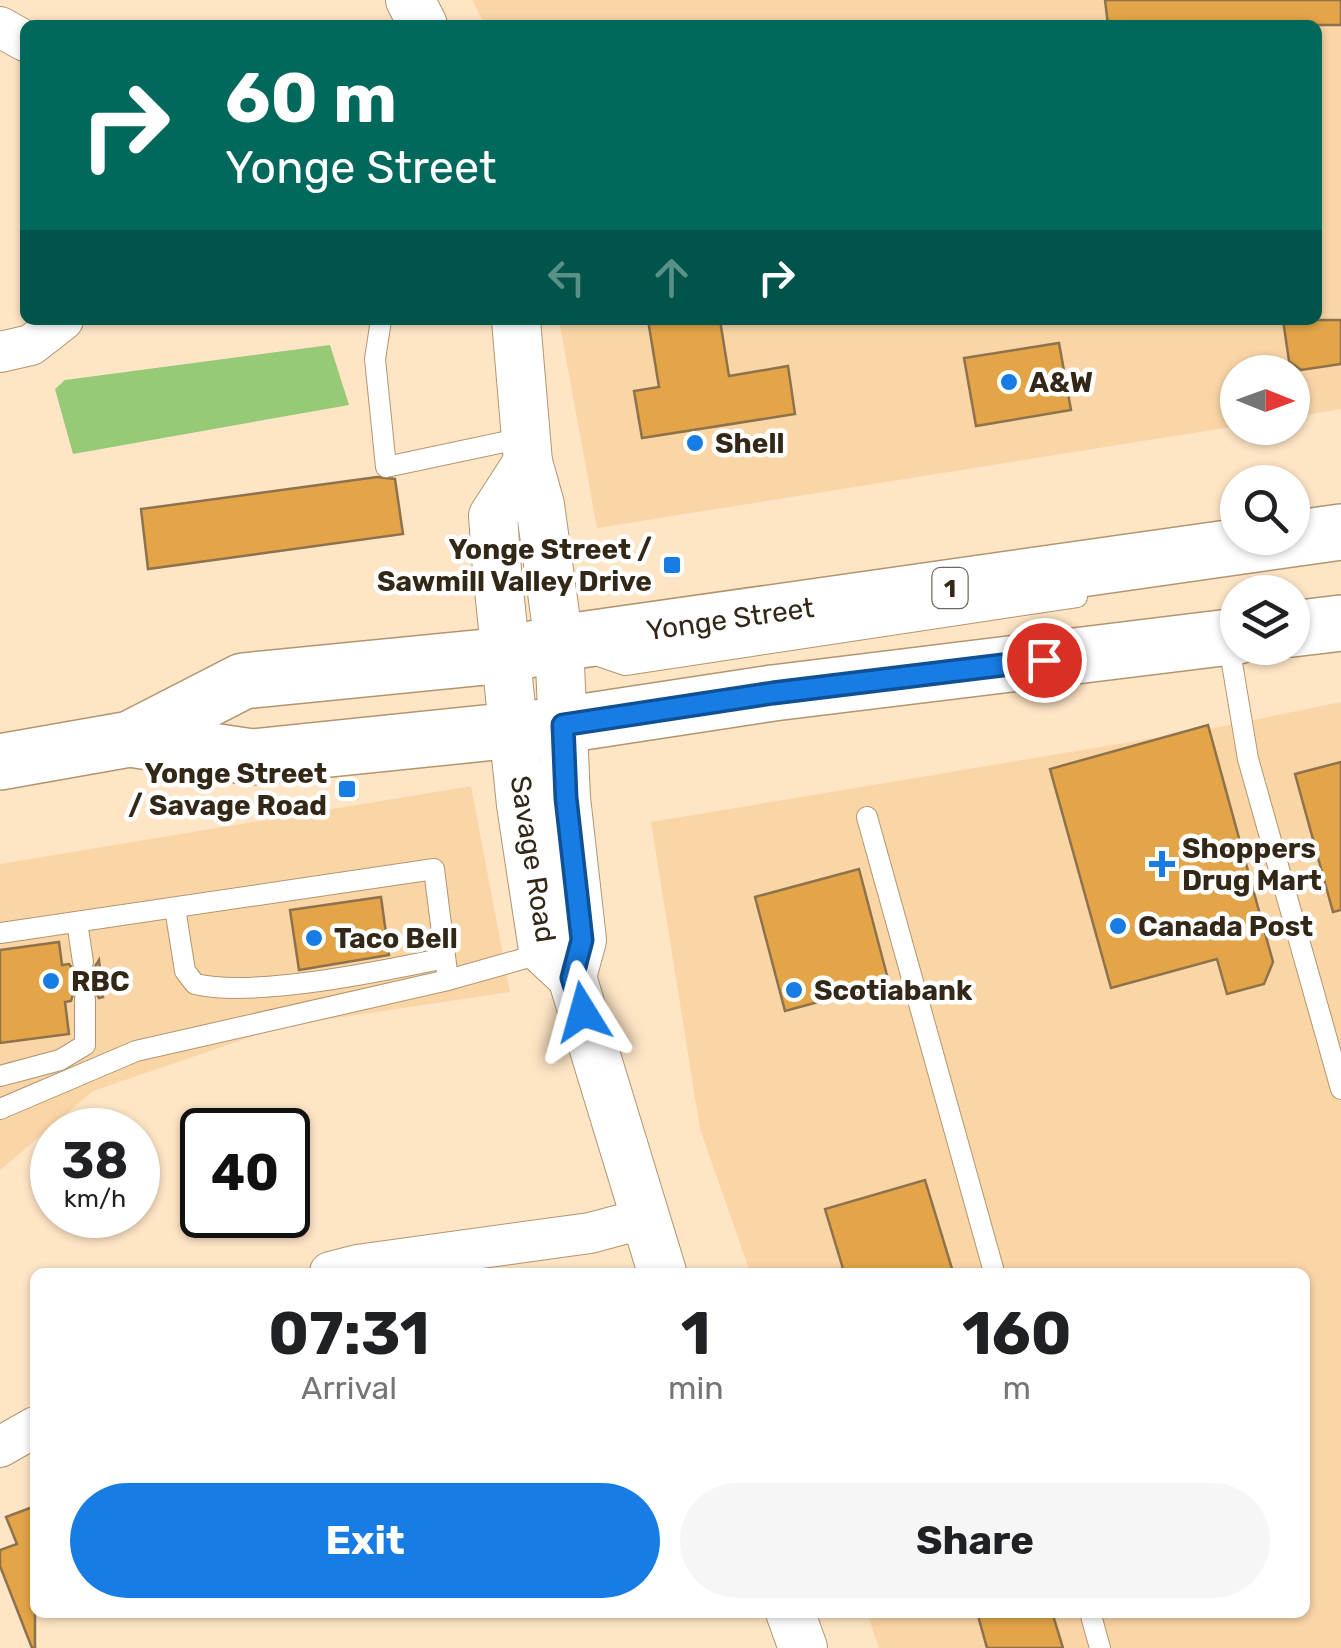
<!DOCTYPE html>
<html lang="en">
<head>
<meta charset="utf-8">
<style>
  :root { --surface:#fff; --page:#f6f6f6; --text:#202124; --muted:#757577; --accent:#177ce4 }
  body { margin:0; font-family:Rubik,sans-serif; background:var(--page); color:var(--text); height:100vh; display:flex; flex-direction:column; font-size:38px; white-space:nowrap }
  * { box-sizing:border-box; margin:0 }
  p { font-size:32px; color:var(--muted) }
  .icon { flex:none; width:55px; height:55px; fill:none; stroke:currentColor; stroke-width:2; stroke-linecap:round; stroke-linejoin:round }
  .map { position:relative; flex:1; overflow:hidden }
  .details { position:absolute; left:30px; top:1268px; width:1280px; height:350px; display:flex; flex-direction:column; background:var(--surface); border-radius:15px; box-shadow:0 2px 8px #0004 }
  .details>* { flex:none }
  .top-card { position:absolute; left:20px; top:20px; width:1302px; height:305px; border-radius:15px; box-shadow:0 2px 8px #0004; background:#00695c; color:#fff; overflow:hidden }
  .needle { width:65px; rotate:91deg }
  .fabs { position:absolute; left:1220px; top:355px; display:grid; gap:20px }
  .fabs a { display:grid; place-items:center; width:90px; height:90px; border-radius:50%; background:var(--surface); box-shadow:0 2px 8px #0004; font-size:50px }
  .speed { position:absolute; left:30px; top:1108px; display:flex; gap:20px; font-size:50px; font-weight:700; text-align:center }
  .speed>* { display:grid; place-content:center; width:130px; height:130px; border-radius:50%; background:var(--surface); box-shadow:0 2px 8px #0004; line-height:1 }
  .speed small { font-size:25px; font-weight:400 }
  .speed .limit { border:5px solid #111; border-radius:15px; background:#fff; color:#111 }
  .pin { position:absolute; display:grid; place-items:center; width:85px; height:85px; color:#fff; margin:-42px; border:5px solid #fff; border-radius:50%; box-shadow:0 2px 10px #0007 }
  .me { position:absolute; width:110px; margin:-55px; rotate:352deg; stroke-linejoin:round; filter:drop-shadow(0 0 8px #0008) }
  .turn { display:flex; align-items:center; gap:35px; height:210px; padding:0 40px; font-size:45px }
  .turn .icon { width:130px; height:130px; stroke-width:2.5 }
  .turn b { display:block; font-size:70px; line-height:85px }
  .lanes { display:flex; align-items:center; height:95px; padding:0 40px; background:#0003; justify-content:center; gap:50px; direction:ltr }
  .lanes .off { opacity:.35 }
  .eta { display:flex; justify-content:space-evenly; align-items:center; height:170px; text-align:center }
  .eta b { font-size:60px; font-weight:700; line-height:70px }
  .primary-button { display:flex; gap:20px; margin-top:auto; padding:20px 40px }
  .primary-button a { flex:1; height:115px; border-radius:60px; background:var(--accent); color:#fff; font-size:40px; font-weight:700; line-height:115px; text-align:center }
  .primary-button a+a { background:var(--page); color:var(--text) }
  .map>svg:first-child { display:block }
</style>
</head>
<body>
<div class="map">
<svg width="1341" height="1648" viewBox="0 0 1341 1648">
  <rect width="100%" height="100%" fill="#fee5c5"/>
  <g fill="#fad6a7">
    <polygon points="472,0 1341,0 1341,409 1293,417 1292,372 1238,372 1237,426 597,528 559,320 1318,320 1318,25 485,25"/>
    <polygon points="1341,702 1341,1648 879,1648 867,1613 1305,1612 1305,1272 750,1272 700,1129 651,822 1214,728"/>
    <polygon points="471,786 510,992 283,1026 93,1091 0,1170 0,864"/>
  </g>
  <polygon fill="#96ca76" points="330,345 349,405 73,454 55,389 65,380"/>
  <g fill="#e3a548" stroke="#8d724d" stroke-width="2.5">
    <polygon points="1105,0 1341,0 1341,25 1108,25"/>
    <polygon points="648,320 720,320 729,376 788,366 795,414 642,438 634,391 659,387"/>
    <polygon points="1283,320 1341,320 1341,364 1301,370 1289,361"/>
    <polygon points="1059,343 1071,410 976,426 964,358"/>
    <polygon points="377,477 395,479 403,534 148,569 141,509"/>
    <polygon points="1208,725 1273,962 1264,984 1227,994 1217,959 1111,988 1050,769"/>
    <polygon points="1341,762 1341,910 1333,912 1295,774"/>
    <polygon points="859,869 889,983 785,1011 755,897"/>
    <polygon points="381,897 389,955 299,970 290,910"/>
    <polygon points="59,942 62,965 69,964 77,974 91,973 99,960 103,997 99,998 93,988 86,985 74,991 71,1001 65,1002 69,1034 0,1043 0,950"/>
    <polygon points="925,1180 953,1272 844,1272 825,1209"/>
    <polygon points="35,1506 35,1648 32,1648 0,1566 0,1550 17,1544 6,1517"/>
    <polygon points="977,1612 1052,1612 1063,1648 987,1648"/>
  </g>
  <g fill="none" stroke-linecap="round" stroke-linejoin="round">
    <g stroke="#b2956f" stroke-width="22">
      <g id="service">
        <polyline points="381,320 375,359 386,467 528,437"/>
        <polyline points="1237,641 1232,663 1248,759 1341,1089"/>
        <polyline points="593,654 625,665 1077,597"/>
        <polyline points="867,817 994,1272"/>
        <path d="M175,908L185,971L195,984C254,998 383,971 445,958"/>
        <polyline points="77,922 83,962"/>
        <polyline points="0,933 434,869 448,980 526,958 543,950"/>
        <polyline points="0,1076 60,1060 85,1045 85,999"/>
        <polyline points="0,1109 136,1051 448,980"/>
        <polyline points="1090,1612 1100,1648"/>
      </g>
    </g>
    <g stroke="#b2956f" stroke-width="42">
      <g id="minor">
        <polyline points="0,27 25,41"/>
        <polyline points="0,352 31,345 63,320"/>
        <polyline points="330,1272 357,1265 590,1233 646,1218"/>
        <polyline points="0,1447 35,1427"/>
      </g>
    </g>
    <g stroke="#b2956f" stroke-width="50">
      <g id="tertiary">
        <polyline points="410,0 423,25"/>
        <polyline points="516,320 528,462 540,505 559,643 566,798 582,940 572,977"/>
        <polyline points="528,462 493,516 497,570 521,805 543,950 572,977 662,1272"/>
        <polyline points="790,1612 803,1648"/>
      </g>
    </g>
    <g stroke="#b2956f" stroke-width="58">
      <g id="primary">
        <polyline points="1292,629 1341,623"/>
        <polyline points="130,739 252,757 563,725 773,693 1238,636"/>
        <polyline points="0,762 130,739 243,681 506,655 559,643 1341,532"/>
      </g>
    </g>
    <use href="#service" stroke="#fff" stroke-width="20"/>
    <use href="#minor" stroke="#fff" stroke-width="40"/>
    <use href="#tertiary" stroke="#fff" stroke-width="48"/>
    <use href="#primary" stroke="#fff" stroke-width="55"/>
  </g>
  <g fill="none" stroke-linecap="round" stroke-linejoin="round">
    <g stroke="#0f5194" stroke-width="25">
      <polyline id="route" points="583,1012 572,978 582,940 566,798 563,725 773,693 1044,660"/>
    </g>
    <use href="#route" stroke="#177ce4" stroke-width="18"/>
  </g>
  <g fill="#177ce4" stroke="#fff" stroke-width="4">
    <circle cx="1009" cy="382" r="10"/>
    <circle cx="695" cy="443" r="10"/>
    <rect x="662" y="555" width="20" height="20" rx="5"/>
    <rect x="337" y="779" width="20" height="20" rx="5"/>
    <path d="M1157 849h10v10h10v10h-10v10h-10v-10h-10v-10h10z"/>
    <circle cx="1118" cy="926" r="10"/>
    <circle cx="314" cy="938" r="10"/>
    <circle cx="51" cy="981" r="10"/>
    <circle cx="794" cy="990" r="10"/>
  </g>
  <g text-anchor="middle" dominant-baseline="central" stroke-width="9" stroke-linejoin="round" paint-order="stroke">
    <rect fill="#fff" stroke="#70685d" stroke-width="2.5" x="932.5" y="568" width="35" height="40" rx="8"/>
    <g font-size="25" font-weight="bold" fill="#332818">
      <text x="950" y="588">1</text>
    </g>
    <g font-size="28" font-weight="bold" fill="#332818" stroke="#fff" text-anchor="start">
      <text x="1029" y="382">A&amp;W</text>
      <text x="715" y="443">Shell</text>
      <text x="652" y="549" text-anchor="end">Yonge Street /<tspan x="652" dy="32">Sawmill Valley Drive</tspan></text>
      <text x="327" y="773" text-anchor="end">Yonge Street<tspan x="327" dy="32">/ Savage Road</tspan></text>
      <text x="1182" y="848">Shoppers<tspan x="1182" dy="32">Drug Mart</tspan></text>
      <text x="1138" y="926">Canada Post</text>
      <text x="334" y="938">Taco Bell</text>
      <text x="71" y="981">RBC</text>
      <text x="814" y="990">Scotiabank</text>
    </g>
    <g font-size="28" fill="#332818" stroke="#fff">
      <text transform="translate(730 619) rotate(-8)">Yonge Street</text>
      <text transform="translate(533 859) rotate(81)">Savage Road</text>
    </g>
  </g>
</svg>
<div class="fabs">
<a><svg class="needle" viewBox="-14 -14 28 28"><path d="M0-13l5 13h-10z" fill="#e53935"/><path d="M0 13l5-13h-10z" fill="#757577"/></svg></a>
<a><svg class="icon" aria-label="search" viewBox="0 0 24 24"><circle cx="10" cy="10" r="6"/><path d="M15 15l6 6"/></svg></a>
<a><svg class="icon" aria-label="layers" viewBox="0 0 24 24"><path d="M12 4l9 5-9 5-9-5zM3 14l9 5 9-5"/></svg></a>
</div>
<div class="speed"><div>38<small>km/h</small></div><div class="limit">40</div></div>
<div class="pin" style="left:1044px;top:660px;background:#d93025"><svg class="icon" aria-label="arrive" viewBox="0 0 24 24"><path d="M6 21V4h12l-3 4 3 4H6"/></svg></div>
<svg class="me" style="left:583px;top:1012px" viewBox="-20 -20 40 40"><path d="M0-17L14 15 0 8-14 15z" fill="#177ce4" stroke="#fff" stroke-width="4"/></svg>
<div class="top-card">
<div class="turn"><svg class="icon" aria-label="right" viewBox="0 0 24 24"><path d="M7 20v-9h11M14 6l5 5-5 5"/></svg><div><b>60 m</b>Yonge Street</div></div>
<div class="lanes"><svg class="icon off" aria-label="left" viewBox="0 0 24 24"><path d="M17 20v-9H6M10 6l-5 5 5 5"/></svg><svg class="icon off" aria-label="ahead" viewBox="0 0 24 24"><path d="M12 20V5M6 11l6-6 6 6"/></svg><svg class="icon" aria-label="right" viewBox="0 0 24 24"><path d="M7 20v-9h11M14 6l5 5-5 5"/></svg></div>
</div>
<section class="details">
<div class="eta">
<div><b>07:31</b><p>Arrival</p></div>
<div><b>1</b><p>min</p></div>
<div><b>160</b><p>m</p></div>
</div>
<div class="primary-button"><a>Exit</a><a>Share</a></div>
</section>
</div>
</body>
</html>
